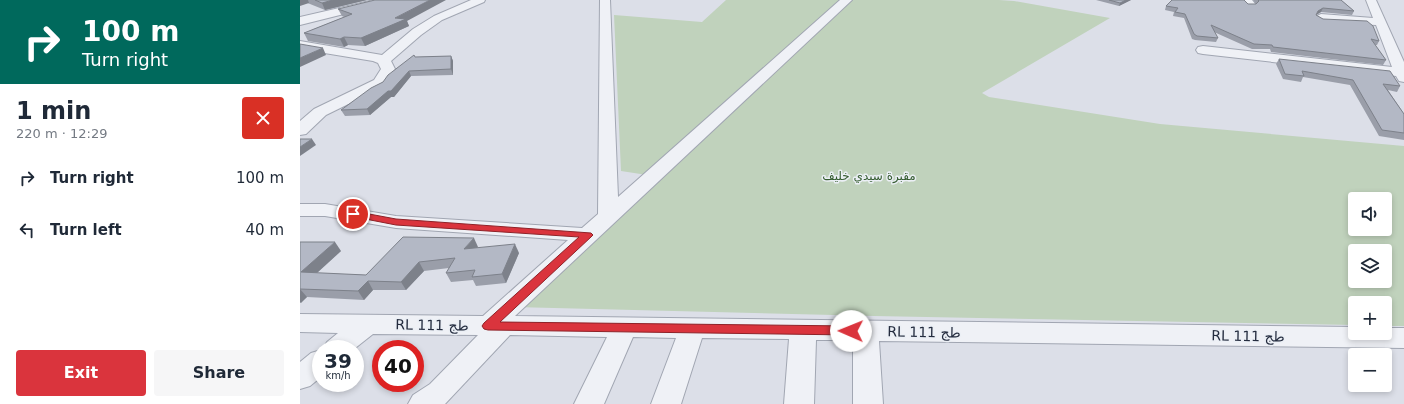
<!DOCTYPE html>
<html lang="en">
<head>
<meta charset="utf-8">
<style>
  :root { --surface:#fff; --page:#f6f6f7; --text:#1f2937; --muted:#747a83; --accent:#da343d }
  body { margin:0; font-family:"DejaVu Sans","Noto Naskh Arabic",sans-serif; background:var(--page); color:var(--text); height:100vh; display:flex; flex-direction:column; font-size:15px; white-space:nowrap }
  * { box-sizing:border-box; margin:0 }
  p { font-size:13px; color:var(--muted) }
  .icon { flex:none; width:22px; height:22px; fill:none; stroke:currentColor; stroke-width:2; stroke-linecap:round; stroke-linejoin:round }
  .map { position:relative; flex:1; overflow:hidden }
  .panel { display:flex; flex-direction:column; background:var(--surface); width:300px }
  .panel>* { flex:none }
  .banner { background:#00695c; color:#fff; overflow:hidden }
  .buttons { position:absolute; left:1048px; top:192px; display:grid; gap:8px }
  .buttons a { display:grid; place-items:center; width:44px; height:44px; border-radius:4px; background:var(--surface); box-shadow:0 2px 6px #0003; font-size:20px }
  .speed { position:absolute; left:12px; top:340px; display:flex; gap:8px; font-size:20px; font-weight:700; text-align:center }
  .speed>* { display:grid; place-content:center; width:52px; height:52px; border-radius:50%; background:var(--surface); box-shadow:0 2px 6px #0003; line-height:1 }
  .speed small { font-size:10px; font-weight:400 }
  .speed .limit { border:6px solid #d22; background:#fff; color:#111 }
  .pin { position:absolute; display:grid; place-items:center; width:34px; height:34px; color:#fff; margin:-17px; border:2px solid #fff; border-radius:50%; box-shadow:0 1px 4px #0007 }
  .me { position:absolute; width:44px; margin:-22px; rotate:271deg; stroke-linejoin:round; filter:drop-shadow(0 0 3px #0008) }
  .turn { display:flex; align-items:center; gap:14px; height:84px; padding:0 16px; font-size:18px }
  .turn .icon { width:52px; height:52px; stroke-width:2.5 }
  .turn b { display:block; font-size:28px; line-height:34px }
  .round { display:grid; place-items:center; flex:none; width:42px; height:42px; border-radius:4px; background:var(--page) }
  .headline { display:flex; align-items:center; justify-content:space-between; height:68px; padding:0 16px }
  h1 { font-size:24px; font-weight:600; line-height:30px }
  .cta { display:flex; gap:8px; margin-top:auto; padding:8px 16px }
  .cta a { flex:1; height:46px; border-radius:4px; background:var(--accent); color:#fff; font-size:16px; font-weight:600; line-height:46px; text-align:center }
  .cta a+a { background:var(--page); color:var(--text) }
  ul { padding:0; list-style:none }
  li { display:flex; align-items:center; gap:12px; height:52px; padding:0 16px }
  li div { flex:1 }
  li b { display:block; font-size:15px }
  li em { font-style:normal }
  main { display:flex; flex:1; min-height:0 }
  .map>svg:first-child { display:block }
</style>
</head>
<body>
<main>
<section class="panel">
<div class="banner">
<div class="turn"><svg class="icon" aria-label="right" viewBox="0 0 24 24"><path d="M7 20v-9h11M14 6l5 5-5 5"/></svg><div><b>100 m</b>Turn right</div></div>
</div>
<div class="headline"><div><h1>1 min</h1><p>220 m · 12:29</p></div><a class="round" style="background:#d93025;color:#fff"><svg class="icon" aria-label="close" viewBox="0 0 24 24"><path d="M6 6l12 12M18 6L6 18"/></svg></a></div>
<ul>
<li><svg class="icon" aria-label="right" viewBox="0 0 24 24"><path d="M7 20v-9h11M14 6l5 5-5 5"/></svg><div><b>Turn right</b></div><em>100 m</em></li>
<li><svg class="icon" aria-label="left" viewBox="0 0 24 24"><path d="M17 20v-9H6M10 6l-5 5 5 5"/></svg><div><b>Turn left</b></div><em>40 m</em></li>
</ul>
<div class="cta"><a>Exit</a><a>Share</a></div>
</section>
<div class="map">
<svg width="1104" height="404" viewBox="0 0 1104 404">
  <rect width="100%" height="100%" fill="#dcdfe8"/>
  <g fill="#c0d2bc" fill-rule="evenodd">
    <polygon points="426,0 542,0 347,175 321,171 314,15 402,22"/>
    <path d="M551,0H699L714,1L810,18L682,93L689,97L860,124L1104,146V326H1085V303H1055V325L574,316L214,307L538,14ZM1055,199H1085V229H1055ZM1055,251H1085V281H1055Z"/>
  </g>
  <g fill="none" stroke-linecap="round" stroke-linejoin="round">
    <g stroke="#a1a6b2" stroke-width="2">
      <g id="minor">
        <polygon points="74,0 93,0 92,2 0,25 0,17"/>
        <polygon points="171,0 185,0 184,2 142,20 121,35 91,61 95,69 85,86 26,115 6,134 0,135 0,121 14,109 74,80 81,69 78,63 73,61 0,49 0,41 82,55 113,29 134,16"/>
        <polygon points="300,0 310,0 318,197 540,0 552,0 215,316 1055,327 1055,333 1085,333 1085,328 1104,328 1104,348 579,341 583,404 553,404 553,340 516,340 514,404 484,404 489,339 402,338 381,404 351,404 376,338 333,337 304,404 274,404 307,337 210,335 145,404 108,404 113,395 130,384 178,335 73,334 54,349 23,349 27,342 38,333 0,332 0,314 183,316 268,240 96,228 25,216 0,216 0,204 25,204 96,216 282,228 298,214"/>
        <polygon points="941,0 952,0 956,5 954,7 946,7"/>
        <polygon points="1066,0 1076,0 1104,62 1104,82 1099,81 1096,76 903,54 898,53 896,50 898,47 903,46 1092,67 1076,25 1021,22 1017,20 1015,18 1017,16 1021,14 1073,18"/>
        <polygon points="21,350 21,377 10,386 0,389 0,362 11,353"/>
      </g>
    </g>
    <use href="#minor" fill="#eff1f6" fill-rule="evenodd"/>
  </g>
  <g fill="#9a9ea9">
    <polygon points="0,0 67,0 25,10"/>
    <polygon points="796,0 831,0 819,6"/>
    <polygon points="953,0 1041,0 1054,11 1052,15 1021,12 1016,15 1023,19 1079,41 1077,45 1075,45 1086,60 1083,65 971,52 970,49 952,49 914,32 918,38 916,42 895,40 892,39 884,18 873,16 874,12 865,10 866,6 956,4"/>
    <polygon points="38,9 107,21 109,26 65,46 48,45 44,47 8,41 4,33 44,17 42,16"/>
    <polygon points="151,56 153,61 153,75 111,76 94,97 91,97 70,115 45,116 41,110 83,82 115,57"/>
    <polygon points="979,59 1100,86 1097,92 1088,90 1104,114 1104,140 1079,136 1050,85 1003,77 1001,82 983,79 976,64"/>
    <polygon points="0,242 41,251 17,273 66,275 178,247 177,248 219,253 206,283 176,286 173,280 151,282 146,273 149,268 124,271 106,290 73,290 64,300 7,297 0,303"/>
  </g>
  <g fill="#7d818a">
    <polygon points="0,0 8,0 9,3 0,6"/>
    <polygon points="33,0 67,0 25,10 22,3"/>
    <polygon points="130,0 146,0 107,21 109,26 65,46 61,38 95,18"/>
    <polygon points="826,0 831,0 819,6 820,3"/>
    <polygon points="1023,8 1021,12 1016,15 1018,11"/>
    <polygon points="44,37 48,45 44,47 40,39"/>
    <polygon points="23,48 26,55 0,67 0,58"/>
    <polygon points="151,56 153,61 153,75 151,69"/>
    <polygon points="109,71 111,76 94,97 91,97 70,115 67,109"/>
    <polygon points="12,139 16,145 0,156 0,147"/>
    <polygon points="174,238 178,247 168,258 164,249"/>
    <polygon points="35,242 41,251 8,281 1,272"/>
    <polygon points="215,244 219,253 206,283 202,274"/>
    <polygon points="119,262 124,271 106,290 101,282"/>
    <polygon points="68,281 73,290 64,300 58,291"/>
    <polygon points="0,289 7,297 1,303 0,302"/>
  </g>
  <g fill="#b3b8c5" stroke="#7d818a">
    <polygon points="15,0 33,0 22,3"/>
    <polygon points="75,0 130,0 95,18 106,19 61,38 44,37 40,39 4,33 52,14 38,9"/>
    <polygon points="809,0 826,0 820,3"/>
    <polygon points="872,0 944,0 948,4 956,4 959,1 958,0 1041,0 1054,11 1023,8 1018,11 1016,15 1023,19 1067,21 1073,26 1079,41 1071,39 1086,60 973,47 972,45 954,44 911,25 918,38 897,36 894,34 885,14 875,12 878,8 866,6"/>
    <polygon points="0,44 23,48 0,58"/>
    <polygon points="114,55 115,57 151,56 151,69 109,71 91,91 88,91 67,109 41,110 71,88 83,82 88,75"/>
    <polygon points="979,59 1090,71 1100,86 1083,84 1104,114 1104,133 1082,130 1053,80 1002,71 1004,76 985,74"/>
    <polygon points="0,139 12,139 0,147"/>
    <polygon points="103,237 174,238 164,249 215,244 202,274 172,277 175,270 146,273 155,258 119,262 101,282 68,281 58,291 0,289 0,242 35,242 1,272 66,275"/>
  </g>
  <polygon fill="#da343d" stroke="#8e2228" points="53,211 96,219 291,233 293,235 291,237 200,322 551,326 555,328 557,331 555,334 551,335 188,330 184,329 182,326 184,323 279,237 96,225 50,216 49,214 50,212"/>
  <g text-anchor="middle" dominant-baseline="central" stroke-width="3" stroke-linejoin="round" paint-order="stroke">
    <g font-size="12" fill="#355c30" stroke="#ebeff5">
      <text x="569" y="176">مقبرة سيدي خليف</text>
    </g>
    <g font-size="14" fill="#242c3f" stroke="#ebeff5">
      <text transform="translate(132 325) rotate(1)">RL طج 111</text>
      <text transform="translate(624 332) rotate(1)">RL طج 111</text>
      <text transform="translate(948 336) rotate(1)">RL طج 111</text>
    </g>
  </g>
</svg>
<div class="buttons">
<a><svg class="icon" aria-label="sound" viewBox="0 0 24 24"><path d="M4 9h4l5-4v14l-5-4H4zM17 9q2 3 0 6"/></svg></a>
<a><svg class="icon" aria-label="layers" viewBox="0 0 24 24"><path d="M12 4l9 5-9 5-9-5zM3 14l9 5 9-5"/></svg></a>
<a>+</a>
<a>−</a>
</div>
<div class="speed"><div>39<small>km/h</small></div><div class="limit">40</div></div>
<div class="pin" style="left:53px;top:214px;background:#d93025"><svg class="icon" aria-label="arrive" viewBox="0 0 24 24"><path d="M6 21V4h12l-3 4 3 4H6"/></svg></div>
<svg class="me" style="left:551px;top:331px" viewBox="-20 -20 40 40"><circle r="19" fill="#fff"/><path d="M0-13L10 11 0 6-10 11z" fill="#da343d"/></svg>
</div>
</main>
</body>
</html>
